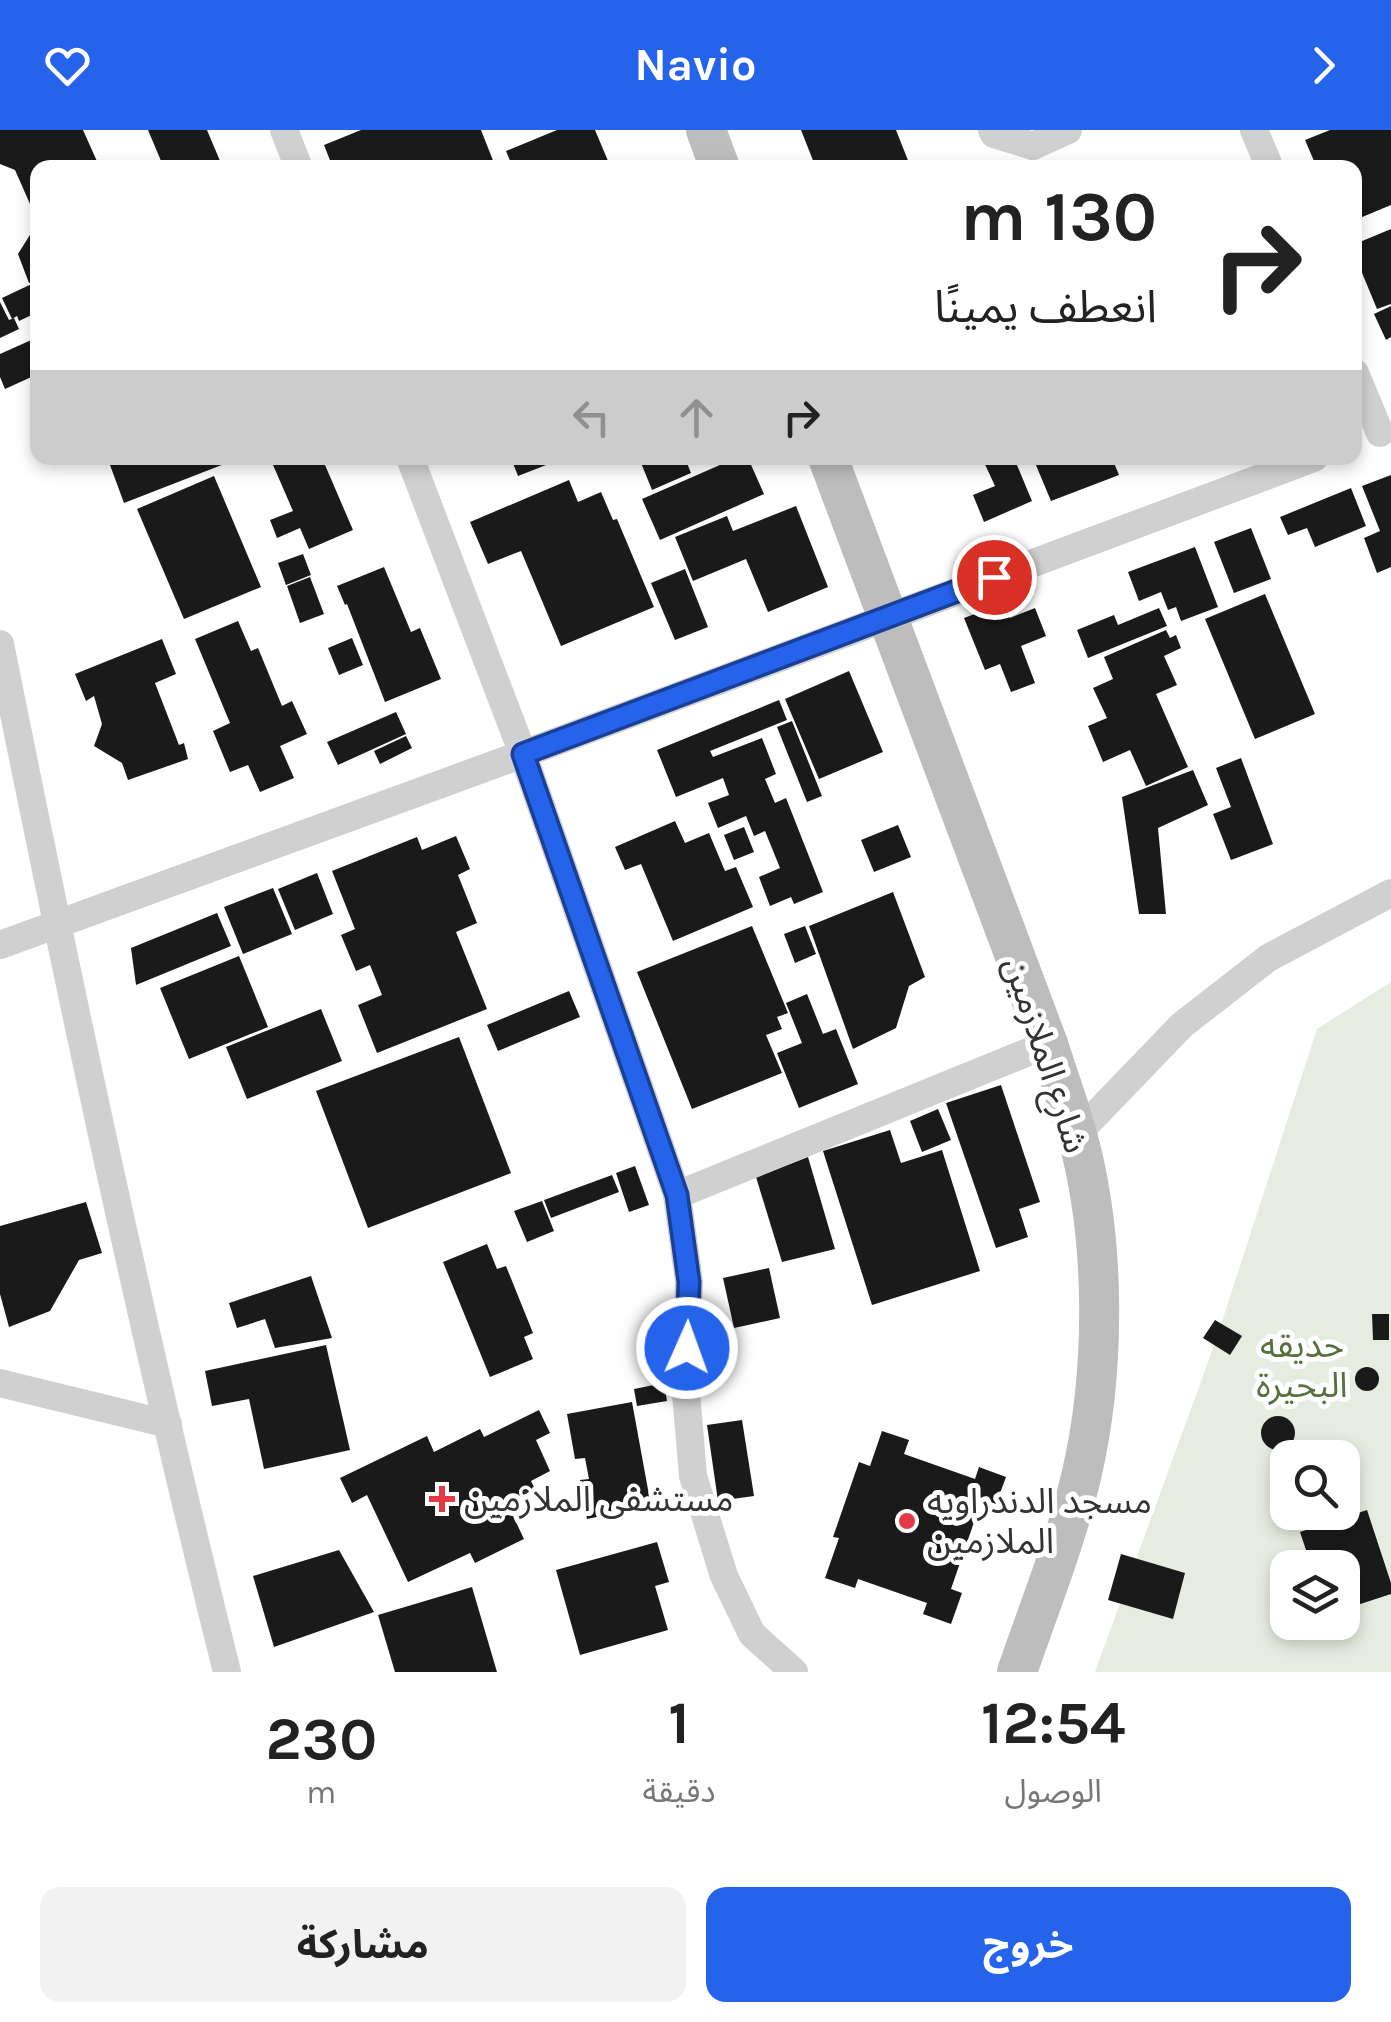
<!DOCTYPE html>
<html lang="ar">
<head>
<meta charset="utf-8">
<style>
  :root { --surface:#fff; --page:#f2f2f2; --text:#222; --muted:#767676; --accent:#2563eb }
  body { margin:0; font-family:Karla,"Noto Sans Arabic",sans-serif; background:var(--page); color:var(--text); direction:rtl; height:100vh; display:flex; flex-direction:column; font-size:38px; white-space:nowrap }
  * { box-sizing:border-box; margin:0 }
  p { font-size:32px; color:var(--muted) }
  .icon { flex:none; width:55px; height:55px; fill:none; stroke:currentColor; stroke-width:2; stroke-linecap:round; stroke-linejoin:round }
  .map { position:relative; height:1542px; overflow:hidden; direction:ltr }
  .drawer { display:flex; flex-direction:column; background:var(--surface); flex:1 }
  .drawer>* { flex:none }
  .top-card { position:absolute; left:30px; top:30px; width:1332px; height:305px; border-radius:20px; box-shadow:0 5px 15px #0003; direction:rtl; background:#fff; color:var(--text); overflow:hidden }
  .fabs { position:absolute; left:1270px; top:1310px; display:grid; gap:20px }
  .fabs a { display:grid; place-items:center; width:90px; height:90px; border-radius:20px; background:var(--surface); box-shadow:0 5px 15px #0003; font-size:50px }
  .pin { position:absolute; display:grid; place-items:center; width:85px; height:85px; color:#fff; margin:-42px; border:5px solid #fff; border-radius:50%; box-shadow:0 2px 10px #0007 }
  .me { position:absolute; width:110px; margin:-55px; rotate:2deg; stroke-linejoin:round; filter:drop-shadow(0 0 8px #0008) }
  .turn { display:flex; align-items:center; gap:35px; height:210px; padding:0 40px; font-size:45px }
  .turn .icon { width:130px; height:130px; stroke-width:2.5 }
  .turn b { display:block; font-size:70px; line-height:85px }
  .lanes { display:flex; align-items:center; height:95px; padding:0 40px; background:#0003; justify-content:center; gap:50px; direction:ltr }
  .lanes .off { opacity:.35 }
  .eta { display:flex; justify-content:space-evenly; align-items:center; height:170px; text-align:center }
  .eta b { font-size:60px; font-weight:700; line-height:70px }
  .primary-button { display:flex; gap:20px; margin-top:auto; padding:20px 40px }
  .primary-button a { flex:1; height:115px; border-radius:20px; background:var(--accent); color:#fff; font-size:40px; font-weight:700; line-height:115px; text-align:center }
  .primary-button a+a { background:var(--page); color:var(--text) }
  header { display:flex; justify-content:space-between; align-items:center; height:130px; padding:0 40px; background:var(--accent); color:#fff; font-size:45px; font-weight:700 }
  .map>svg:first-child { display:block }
</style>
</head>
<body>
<header><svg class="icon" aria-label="forward" viewBox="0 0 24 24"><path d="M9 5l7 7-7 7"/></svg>Navio<svg class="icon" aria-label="heart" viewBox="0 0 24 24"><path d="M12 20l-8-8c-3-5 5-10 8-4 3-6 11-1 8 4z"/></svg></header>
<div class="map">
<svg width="1391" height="1542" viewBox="0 0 1391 1542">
  <rect width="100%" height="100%" fill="#fff"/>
  <path fill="#e6ecdf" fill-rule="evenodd" d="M1391,852V1542H1095L1215,1213L1317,899ZM1288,1328H1342V1382H1288ZM1288,1438H1342V1492H1288Z"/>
  <g fill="#1a1a1a">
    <polygon points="0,0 83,0 100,38 38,38 38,92 15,40 0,34"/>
    <polygon points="148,0 207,0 223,38 164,38"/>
    <polygon points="361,0 481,0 496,38 333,38 324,15"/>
    <polygon points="557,0 595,0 611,38 513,38 506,21"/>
    <polygon points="801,0 896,0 911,38 816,38"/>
    <polygon points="1330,0 1391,0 1391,75 1355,90 1355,38 1317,38 1305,10"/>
    <polygon points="38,92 38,149 29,153 18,124"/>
    <polygon points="1391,99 1391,174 1377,179 1355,126 1355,114"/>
    <polygon points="38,151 38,182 19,191 17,186 12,189 2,168"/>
    <polygon points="0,172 9,190 14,188 19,199 0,208"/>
    <polygon points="1391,176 1391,207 1386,210 1374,184"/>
    <polygon points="38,207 38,244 5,259 0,247 0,224"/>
    <polygon points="130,328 230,328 232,331 124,373 110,335"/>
    <polygon points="270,328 322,328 353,400 309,419 300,398 277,408 270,390 293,381"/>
    <polygon points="511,328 564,328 518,346"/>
    <polygon points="639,328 685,328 691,343 652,360"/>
    <polygon points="736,328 748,328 764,364 660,410 642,369"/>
    <polygon points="982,328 1014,328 1032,371 984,392 973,365 995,356"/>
    <polygon points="1033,328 1112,328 1119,345 1051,371"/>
    <polygon points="1391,345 1391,437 1377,443 1364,408 1380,401 1362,356"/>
    <polygon points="214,346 261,457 184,489 137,379"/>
    <polygon points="569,350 578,372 601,362 613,390 617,389 654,477 561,516 521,421 488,434 470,392"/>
    <polygon points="1351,358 1366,396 1315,417 1307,398 1288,405 1280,387"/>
    <polygon points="796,376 828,457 768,482 746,429 693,451 675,407 727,386 733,401"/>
    <polygon points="1251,398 1271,449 1234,463 1214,412"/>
    <polygon points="1195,417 1218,477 1181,491 1176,477 1168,480 1161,462 1139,471 1128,442"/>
    <polygon points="303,424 311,445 286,455 278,433"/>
    <polygon points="384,437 411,502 420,498 441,549 385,572 347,474 345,475 337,456"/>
    <polygon points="685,439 708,497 675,510 651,453"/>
    <polygon points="310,447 324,484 300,493 287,456"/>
    <polygon points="1265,464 1315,584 1255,609 1205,489"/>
    <polygon points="1004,473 1010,488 1035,478 1046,506 1021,516 1035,553 1011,562 1000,534 985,540 964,488"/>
    <polygon points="1159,478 1167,496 1088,528 1077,500 1114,485 1118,495"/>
    <polygon points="238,491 251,521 258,518 282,576 292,571 307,604 280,616 294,648 260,662 248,635 230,642 213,601 230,593 195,509"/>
    <polygon points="1166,500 1170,508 1176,505 1181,518 1164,526 1177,555 1156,564 1188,637 1146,656 1130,620 1103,632 1088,596 1107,588 1093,558 1113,549 1104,527"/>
    <polygon points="352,508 363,535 339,545 328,518"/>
    <polygon points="162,509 176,544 155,553 179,615 184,613 188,629 128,650 122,633 94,616 102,594 94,566 86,571 75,544"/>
    <polygon points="849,541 883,622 819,649 785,569"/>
    <polygon points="779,570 787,590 710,621 713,627 762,608 776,644 765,649 775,673 786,668 823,762 794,774 791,767 770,776 759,747 780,738 765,701 754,706 746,686 718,698 708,673 729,665 723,648 676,667 657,620"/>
    <polygon points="396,582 406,604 338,635 327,612"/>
    <polygon points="792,591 822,666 807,672 777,597"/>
    <polygon points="406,606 412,618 380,634 374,621"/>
    <polygon points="1241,628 1273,714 1231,730 1213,684 1231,677 1216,638"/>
    <polygon points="1193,640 1208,675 1158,698 1166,784 1139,784 1122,667"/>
    <polygon points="675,691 685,713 709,703 725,741 736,737 753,777 673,811 641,734 625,740 615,717"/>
    <polygon points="898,695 911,727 874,742 861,710"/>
    <polygon points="744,697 754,722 734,730 724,705"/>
    <polygon points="456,706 470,739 458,745 477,793 456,802 487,879 377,923 358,875 382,865 370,835 356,841 341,805 355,799 332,741 417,707 422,720"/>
    <polygon points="317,743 333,784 295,800 278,759"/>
    <polygon points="273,758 292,804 243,824 224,777"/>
    <polygon points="893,762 925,847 909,856 896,898 853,919 809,796"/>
    <polygon points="217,783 231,816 136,855 131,818"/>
    <polygon points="752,796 788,883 777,887 782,899 766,905 782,943 692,979 637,842"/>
    <polygon points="805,796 816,824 795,833 784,804"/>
    <polygon points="239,826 268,897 189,929 160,858"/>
    <polygon points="569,861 580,887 498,921 487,895"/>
    <polygon points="807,864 823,904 836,899 858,954 799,978 777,923 802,913 786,873"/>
    <polygon points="321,879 342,931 247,969 226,917"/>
    <polygon points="459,907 511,1043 368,1098 316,961"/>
    <polygon points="1001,955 1040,1072 1019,1079 1028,1107 996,1118 946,973"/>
    <polygon points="938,979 951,1010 922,1022 910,991"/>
    <polygon points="890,1000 901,1033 942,1020 980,1141 872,1175 823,1021"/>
    <polygon points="808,1027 835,1119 782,1132 756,1047"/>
    <polygon points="635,1036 649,1075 629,1082 616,1043"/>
    <polygon points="612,1045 619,1062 551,1088 544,1070"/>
    <polygon points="542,1071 554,1101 527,1112 514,1081"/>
    <polygon points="86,1072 102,1123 79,1130 50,1181 9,1197 0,1164 0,1096"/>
    <polygon points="487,1114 497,1139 506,1136 533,1203 524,1207 533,1229 490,1247 443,1132"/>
    <polygon points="769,1138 780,1188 734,1198 723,1148"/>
    <polygon points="311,1146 332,1208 275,1218 265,1189 237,1198 229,1173"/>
    <polygon points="1372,1184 1389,1184 1389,1210 1373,1210"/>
    <polygon points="1215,1190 1242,1206 1230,1225 1203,1208"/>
    <polygon points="326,1215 350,1320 264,1339 249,1269 212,1276 205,1241"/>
    <circle cx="1367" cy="1249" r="12"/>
    <polygon points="664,1253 667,1271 637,1276 634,1259"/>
    <polygon points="632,1272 651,1376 587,1389 580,1350 589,1349 585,1328 575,1329 567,1284"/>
    <polygon points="539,1280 550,1303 536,1310 550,1341 531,1351 535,1359 507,1373 524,1409 475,1433 470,1423 408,1452 367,1365 352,1373 340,1348 427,1306 434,1322 480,1299 484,1307"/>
    <circle cx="1278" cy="1303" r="17"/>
    <polygon points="742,1290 754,1366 718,1371 707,1295"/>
    <polygon points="882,1301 909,1310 904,1324 975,1349 979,1337 1006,1347 996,1374 982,1369 951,1459 962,1463 951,1494 923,1484 927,1473 858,1449 855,1458 825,1448 839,1408 833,1407 859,1332 870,1336"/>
    <polygon points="1367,1380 1391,1453 1391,1464 1342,1480 1342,1438 1312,1438 1300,1402"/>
    <polygon points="657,1412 669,1452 655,1456 668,1500 580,1525 556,1440"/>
    <polygon points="339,1420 374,1482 274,1517 253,1446"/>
    <polygon points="1121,1424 1185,1443 1173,1489 1108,1470"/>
    <polygon points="472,1457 497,1542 395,1542 378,1485"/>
  </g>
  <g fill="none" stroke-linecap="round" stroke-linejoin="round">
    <g stroke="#d0d0d0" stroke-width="28">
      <polyline points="284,0 299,38"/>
      <polyline points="992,0 994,4 1033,16 1068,0"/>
      <polyline points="1254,0 1270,38"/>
      <polyline points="1355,243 1380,303"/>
      <polyline points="410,328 523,624 677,1065 689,1152 685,1251 693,1346 724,1446 752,1504 794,1542"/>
      <path d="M0,514C69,858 142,1202 227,1542"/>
      <polyline points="0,815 523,624 1314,328"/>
      <polyline points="1077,1004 1182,895 1268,828 1391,763"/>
      <polyline points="677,1065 1048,914"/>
      <polyline points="0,1253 168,1294"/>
    </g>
    <g stroke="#bdbdbd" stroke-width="40">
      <polyline points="706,0 720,38"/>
      <path d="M828,328L1048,914C1057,943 1068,972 1076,1001C1106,1106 1106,1241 1081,1347C1065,1414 1039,1478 1017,1542"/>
    </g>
  </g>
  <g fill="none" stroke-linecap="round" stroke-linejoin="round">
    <g stroke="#184099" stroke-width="25">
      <polyline id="route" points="687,1218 689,1152 677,1065 523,624 994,447"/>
    </g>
    <use href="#route" stroke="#2563eb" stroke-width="18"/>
  </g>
  <g fill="#e63946" stroke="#fff" stroke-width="4">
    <path d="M437 1354h10v10h10v10h-10v10h-10v-10h-10v-10h10z"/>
    <circle cx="907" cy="1391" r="10"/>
  </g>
  <g text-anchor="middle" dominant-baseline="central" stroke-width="10" stroke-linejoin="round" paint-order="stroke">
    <g font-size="35" fill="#333" stroke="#fff">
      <text transform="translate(1046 925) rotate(72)">شارع الملازمين</text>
    </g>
    <g font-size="35" fill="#56703f" stroke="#fff">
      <text x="1302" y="1215">حديقه<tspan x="1302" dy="40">البحيرة</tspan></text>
    </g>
    <g font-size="35" fill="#333" stroke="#fff" text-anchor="start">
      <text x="464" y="1369">مستشفى الملازمين</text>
      <text x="927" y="1371">مسجد الدندراويه<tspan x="927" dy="40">الملازمين</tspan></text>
    </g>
  </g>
</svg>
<div class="fabs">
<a><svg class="icon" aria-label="search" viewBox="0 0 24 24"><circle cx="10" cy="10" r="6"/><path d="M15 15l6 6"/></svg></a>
<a><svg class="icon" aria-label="layers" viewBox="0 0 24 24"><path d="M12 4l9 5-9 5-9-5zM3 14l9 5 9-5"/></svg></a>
</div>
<div class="pin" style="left:994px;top:447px;background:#d93025"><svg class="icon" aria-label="arrive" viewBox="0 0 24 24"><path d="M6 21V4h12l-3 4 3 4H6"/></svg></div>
<svg class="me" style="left:687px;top:1218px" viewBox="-20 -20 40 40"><circle r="17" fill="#2563eb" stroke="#fff" stroke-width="3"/><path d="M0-11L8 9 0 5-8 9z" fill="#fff"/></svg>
<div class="top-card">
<div class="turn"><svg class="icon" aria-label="right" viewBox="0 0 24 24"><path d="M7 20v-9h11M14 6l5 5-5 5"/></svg><div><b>130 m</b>انعطف يمينًا</div></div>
<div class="lanes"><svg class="icon off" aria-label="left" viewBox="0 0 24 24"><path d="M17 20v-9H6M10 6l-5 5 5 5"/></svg><svg class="icon off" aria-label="ahead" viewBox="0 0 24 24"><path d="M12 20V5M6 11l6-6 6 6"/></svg><svg class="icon" aria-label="right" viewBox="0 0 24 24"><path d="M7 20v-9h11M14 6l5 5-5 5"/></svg></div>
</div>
</div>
<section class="drawer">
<div class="eta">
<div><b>12:54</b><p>الوصول</p></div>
<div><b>1</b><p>دقيقة</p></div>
<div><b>230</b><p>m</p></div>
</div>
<div class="primary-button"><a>خروج</a><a>مشاركة</a></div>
</section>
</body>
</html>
